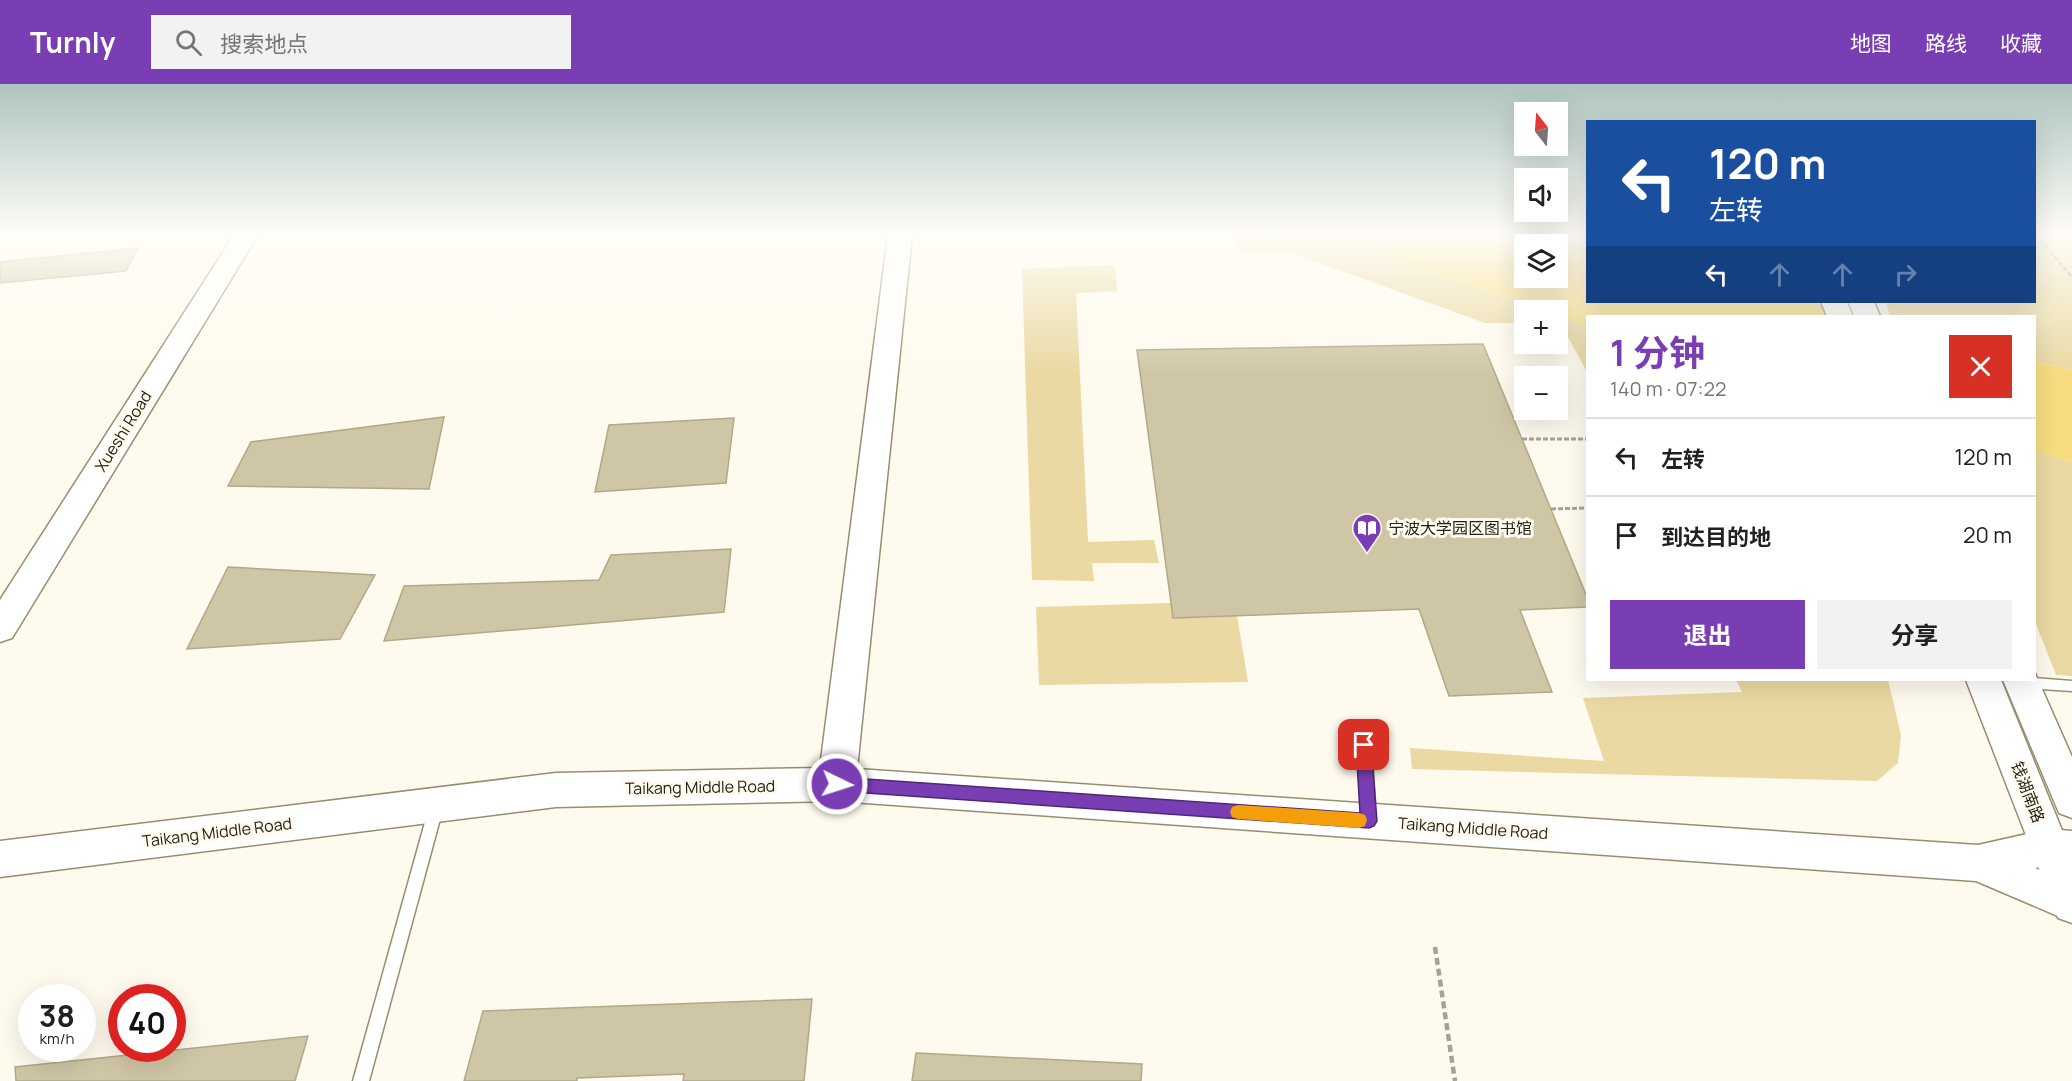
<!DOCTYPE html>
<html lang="zh">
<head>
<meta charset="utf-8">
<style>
  :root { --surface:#fff; --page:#f2f2f2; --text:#202124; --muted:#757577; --line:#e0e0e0; --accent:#793eb4 }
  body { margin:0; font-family:Manrope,"Noto Sans SC",sans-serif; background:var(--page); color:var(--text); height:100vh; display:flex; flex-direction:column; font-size:22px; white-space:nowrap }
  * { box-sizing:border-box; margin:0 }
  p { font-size:20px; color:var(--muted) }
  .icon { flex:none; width:33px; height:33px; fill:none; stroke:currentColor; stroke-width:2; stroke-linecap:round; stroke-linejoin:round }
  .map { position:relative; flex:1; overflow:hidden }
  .panel { position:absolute; left:1586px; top:231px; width:450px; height:366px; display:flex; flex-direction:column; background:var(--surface); border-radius:0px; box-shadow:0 6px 24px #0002 }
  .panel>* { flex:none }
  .guide { position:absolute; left:1586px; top:36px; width:450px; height:183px; border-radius:0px; box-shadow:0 6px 24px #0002; background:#1a4fa0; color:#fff; overflow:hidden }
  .needle { width:39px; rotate:343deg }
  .buttons { position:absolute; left:1514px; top:18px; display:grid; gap:12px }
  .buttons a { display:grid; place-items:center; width:54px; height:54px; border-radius:0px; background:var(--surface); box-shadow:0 6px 24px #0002; font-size:30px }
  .speed { position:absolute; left:18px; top:900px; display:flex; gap:12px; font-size:30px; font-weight:700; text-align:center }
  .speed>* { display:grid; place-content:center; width:78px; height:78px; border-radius:50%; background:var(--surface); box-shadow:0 6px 24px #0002; line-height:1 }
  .speed small { font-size:15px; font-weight:400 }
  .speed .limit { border:9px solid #d22; background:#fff; color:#111 }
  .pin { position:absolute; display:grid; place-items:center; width:51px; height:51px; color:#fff; margin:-26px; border-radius:12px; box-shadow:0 3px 9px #0006 }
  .me { position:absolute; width:66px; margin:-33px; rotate:94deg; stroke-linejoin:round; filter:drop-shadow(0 0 4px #0008) }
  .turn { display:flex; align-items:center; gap:21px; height:126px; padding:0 24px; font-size:27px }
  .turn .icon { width:78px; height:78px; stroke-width:2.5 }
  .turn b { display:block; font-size:42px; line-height:51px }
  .lanes { display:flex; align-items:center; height:57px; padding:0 24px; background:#0003; justify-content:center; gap:30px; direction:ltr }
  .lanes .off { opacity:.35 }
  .round { display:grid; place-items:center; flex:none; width:63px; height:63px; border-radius:0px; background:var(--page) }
  .overview { display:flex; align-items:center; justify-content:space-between; height:102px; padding:0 24px }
  h1 { font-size:36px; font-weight:700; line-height:45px; color:var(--accent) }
  .cta { display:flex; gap:12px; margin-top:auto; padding:12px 24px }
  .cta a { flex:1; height:69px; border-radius:0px; background:var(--accent); color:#fff; font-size:24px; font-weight:700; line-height:69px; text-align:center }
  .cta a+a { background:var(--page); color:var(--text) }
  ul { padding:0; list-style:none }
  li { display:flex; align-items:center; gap:18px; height:78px; padding:0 24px; border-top:2px solid var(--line) }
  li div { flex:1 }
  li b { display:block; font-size:22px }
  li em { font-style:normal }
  header { display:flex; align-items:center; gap:36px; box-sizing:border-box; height:84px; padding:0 30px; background:var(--accent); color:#fff }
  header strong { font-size:28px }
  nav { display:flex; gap:33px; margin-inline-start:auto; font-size:21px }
  .search { width:420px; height:54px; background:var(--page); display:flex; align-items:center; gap:15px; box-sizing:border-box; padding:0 21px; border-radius:0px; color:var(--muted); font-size:22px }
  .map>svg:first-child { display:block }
</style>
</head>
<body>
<header>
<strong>Turnly</strong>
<div class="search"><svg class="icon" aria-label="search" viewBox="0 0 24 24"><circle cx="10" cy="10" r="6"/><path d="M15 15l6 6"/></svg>搜索地点</div>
<nav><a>地图</a><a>路线</a><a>收藏</a></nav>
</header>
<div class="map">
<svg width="2072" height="997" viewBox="0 0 2072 997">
  <rect width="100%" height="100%" fill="#fefaee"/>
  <g fill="#ead9a2">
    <polygon points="1233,151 1307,151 1353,162 1542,226 1524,226 1524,239 1485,239 1289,168 1241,169"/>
    <polygon points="2034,151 2072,151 2072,286 2034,277 2034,232 1890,232 1886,218 2034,218"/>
    <polygon points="1115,181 1117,207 1076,209 1088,458 1154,456 1159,479 1092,479 1094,497 1032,496 1022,185"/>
    <polygon points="1557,232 1587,242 1587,288 1561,240 1557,239"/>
    <polygon points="2034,367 2072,378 2072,592 2056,591 2034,535"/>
    <polygon points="1171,519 1173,534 1237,531 1248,598 1039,601 1036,523"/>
    <polygon points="1736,596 1888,596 1901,651 1898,679 1877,697 1412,685 1410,664 1604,677 1583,614 1742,608"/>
  </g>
  <g fill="#f7dc81" fill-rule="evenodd">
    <path d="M1307,151H1579L1587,153V218H1812L1858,232H1587V242L1557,232V226H1541L1353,162ZM1524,160H1557V194H1524Z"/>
    <polygon points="2034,277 2072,286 2072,378 2034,367"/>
  </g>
  <g fill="#cfc6a6" stroke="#b1a889" stroke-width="1.5">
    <polygon points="138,164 126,187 0,199 0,178"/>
    <polygon points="1483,260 1587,513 1587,523 1520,526 1552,608 1449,612 1419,525 1173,534 1137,266"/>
    <polygon points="444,333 429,405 228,402 251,358"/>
    <polygon points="734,334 726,399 595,408 609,341"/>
    <polygon points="731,465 724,528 384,557 404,502 599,496 611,471"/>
    <polygon points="228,483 375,491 340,555 187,565"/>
    <polygon points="812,915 804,997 683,997 684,990 577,994 577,997 464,997 483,927"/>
    <polygon points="308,952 295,997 16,997 15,983"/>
    <polygon points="916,969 1142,980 1141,997 912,997"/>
  </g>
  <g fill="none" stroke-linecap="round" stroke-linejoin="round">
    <g stroke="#978e70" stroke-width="3">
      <g id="lane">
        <polygon points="2034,594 2072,597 2072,607 2024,604 2019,603 2018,599 2019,596"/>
        <polygon points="1364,655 1369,657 1371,661 1376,735 1374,739 1369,741 1364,739 1362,735 1357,661 1359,657"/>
        <polygon points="436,718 441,720 443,724 369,997 353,997 429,724 431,720"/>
      </g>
    </g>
    <g stroke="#978e70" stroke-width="3">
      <g id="secondary">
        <polygon points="234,151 258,151 12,554 0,558 0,516"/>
        <polygon points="888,151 912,151 857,685 1978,761 2049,745 2072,747 2072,783 2049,781 2035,784 2072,799 2072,838 1976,797 837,717 556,723 0,793 0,757 556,689 820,684"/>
      </g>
    </g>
    <g stroke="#978e70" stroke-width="3">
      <g id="primary">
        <polygon points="1821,218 1847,218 1853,232 1827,232"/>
        <polygon points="1848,218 1874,218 1880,232 1854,232"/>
        <polygon points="2034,587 2072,673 2072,734 2059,729 2003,596 2034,596"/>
        <polygon points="1966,596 2001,596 2072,771 2072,839 2058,834"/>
      </g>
    </g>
    <g stroke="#a5a195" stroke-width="3" stroke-dasharray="5 2" stroke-linecap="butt">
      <polyline points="2036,151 2072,193"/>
      <polyline points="1522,355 1587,355"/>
      <polyline points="1551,425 1587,424"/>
    </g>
    <polyline stroke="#a5a195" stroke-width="4.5" stroke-dasharray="7 4" stroke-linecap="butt" points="1435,863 1455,997"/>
    <use href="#lane" fill="#fff" fill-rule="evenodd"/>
    <use href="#secondary" fill="#fff" fill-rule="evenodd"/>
    <use href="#primary" fill="#fff" fill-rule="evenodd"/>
  </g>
  <linearGradient id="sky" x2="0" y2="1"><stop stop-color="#aec4bf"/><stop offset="0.52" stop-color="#fffdf7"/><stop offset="1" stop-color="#fffdf7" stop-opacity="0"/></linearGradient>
  <rect width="2072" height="290" fill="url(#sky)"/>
  <polygon fill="#793eb4" stroke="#4f2875" stroke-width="1.5" points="1364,655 1371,661 1377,737 1374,742 1369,744 837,707 831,705 829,700 831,695 837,693 1360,729 1356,661"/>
  <polygon fill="#f59e0b" points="1238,721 1359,729 1365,731 1367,736 1365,742 1359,744 1238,735 1232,733 1230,728 1232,723"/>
  <defs>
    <g id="library-pin" transform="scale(1.5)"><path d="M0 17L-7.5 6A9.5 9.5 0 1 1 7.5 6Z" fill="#793eb4" stroke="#fefaee"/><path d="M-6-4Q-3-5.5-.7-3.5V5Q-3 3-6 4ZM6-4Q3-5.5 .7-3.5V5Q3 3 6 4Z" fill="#fff"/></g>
  </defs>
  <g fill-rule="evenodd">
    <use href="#library-pin" x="1367" y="444"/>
  </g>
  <g text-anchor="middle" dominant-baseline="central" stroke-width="6" stroke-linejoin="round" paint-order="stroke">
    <g font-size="16" fill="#252115" stroke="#fefaee">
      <text transform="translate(123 347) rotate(-58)">Xueshi Road</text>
      <text transform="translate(700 703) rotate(-1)">Taikang Middle Road</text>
      <text transform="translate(2028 708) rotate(69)">钱湖南路</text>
      <text transform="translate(1473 744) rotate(4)">Taikang Middle Road</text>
      <text transform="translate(217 748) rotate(-7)">Taikang Middle Road</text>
    </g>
    <g font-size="16" fill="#252115" stroke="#fefaee" text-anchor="start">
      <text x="1388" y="444">宁波大学园区图书馆</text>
    </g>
  </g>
</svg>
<div class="buttons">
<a><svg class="needle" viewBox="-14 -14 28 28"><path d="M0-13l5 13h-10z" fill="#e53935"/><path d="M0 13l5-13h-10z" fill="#757577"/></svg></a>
<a><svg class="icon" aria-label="sound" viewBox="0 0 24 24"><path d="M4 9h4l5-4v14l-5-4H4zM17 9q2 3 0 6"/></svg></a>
<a><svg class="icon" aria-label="layers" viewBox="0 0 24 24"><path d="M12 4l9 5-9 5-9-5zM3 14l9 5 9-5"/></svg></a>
<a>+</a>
<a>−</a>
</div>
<div class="speed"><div>38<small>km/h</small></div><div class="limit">40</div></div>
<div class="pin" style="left:1364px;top:661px;background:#d93025"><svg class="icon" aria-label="arrive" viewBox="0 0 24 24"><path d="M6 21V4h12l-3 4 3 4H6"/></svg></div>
<svg class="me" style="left:837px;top:700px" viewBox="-20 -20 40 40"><circle r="17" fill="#793eb4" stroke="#fff" stroke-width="3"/><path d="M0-11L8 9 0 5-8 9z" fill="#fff"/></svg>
<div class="guide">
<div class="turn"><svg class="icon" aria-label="left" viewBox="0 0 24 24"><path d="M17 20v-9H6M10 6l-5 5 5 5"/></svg><div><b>120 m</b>左转</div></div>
<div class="lanes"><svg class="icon" aria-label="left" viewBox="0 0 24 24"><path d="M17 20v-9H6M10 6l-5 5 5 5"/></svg><svg class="icon off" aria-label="ahead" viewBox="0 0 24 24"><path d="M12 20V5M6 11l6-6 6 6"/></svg><svg class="icon off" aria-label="ahead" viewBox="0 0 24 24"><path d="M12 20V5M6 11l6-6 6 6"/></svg><svg class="icon off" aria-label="right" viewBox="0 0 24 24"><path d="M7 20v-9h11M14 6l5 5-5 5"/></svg></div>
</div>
<section class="panel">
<div class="overview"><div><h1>1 分钟</h1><p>140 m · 07:22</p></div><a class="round" style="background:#d93025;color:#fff"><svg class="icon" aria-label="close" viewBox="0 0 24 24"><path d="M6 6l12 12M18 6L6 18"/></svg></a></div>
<ul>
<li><svg class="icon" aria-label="left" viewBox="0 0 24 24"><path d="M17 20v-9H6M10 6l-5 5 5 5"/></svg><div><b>左转</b></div><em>120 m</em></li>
<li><svg class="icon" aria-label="arrive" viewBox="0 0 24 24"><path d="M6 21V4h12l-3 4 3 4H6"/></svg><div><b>到达目的地</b></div><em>20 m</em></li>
</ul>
<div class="cta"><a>退出</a><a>分享</a></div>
</section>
</div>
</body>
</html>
